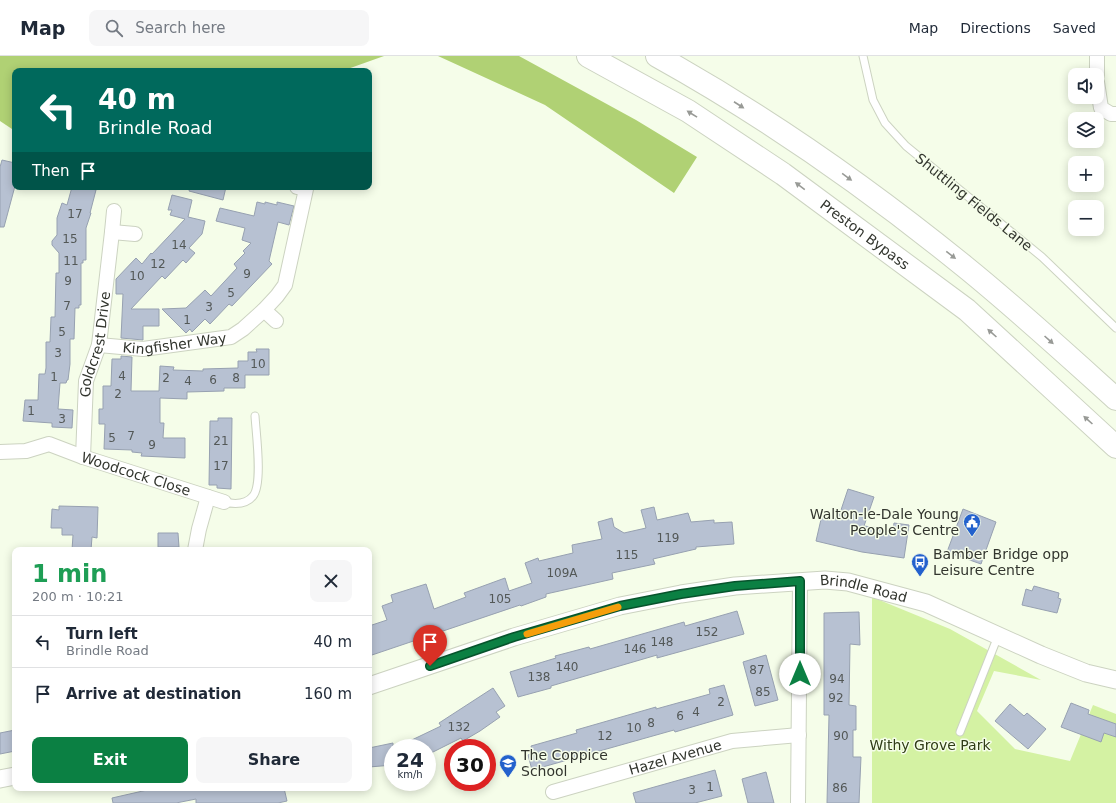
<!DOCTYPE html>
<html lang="en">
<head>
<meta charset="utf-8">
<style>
  :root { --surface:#fff; --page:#f6f6f7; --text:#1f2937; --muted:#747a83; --line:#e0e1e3; --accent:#0b8043 }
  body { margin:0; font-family:"DejaVu Sans",sans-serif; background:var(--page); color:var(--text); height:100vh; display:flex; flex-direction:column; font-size:15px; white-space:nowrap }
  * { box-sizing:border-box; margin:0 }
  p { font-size:13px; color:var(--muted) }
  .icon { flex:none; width:22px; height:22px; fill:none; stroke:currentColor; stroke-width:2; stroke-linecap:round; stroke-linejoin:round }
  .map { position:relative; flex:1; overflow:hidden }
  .drawer { position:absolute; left:12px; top:491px; width:360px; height:244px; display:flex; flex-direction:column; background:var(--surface); border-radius:8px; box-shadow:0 2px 10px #0003 }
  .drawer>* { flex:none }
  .top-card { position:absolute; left:12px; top:12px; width:360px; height:122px; border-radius:8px; box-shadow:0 2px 10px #0003; background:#00695c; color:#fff; overflow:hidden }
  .fabs { position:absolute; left:1068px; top:12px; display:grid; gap:8px }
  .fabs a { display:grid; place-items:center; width:36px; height:36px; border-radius:8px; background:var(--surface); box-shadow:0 2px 10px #0003; font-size:20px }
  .speed { position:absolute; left:384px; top:683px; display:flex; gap:8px; font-size:20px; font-weight:700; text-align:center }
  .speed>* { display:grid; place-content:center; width:52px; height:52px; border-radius:50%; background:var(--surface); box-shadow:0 2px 10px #0003; line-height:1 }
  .speed small { font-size:10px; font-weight:400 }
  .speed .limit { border:6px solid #d22; background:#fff; color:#111 }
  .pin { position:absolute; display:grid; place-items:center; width:34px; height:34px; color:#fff; margin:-41px -17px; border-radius:50% 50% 50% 0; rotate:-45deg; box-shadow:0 0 4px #0007 }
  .pin .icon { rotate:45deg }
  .me { position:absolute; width:44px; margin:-22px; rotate:0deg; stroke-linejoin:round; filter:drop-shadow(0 0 3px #0008) }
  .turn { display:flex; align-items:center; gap:14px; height:84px; padding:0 20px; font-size:18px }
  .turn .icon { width:52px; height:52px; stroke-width:2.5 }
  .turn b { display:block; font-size:28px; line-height:34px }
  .then { display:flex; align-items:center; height:38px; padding:0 20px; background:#0003; gap:8px; font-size:15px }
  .round { display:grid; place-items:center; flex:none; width:42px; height:42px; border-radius:8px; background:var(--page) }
  .head { display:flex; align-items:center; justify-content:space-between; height:68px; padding:0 20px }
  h1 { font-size:24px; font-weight:700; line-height:30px; color:#1e9e55 }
  .action { display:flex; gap:8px; margin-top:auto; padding:8px 20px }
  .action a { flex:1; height:46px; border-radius:8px; background:var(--accent); color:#fff; font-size:16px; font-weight:700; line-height:46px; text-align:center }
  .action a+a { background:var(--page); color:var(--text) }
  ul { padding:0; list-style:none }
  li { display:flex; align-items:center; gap:12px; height:52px; padding:0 20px; border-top:1px solid var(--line) }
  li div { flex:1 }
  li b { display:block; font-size:15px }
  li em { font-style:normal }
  header { display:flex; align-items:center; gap:24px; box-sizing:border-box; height:56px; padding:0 20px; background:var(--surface); border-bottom:1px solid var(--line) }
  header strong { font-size:19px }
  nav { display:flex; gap:22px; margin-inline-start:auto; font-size:14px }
  .search { width:280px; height:36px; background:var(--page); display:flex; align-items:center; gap:10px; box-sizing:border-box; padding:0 14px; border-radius:8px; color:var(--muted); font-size:15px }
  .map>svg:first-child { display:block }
</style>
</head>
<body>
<header>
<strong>Map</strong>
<div class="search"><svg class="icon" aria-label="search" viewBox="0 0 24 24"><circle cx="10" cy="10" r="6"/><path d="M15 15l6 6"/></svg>Search here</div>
<nav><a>Map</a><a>Directions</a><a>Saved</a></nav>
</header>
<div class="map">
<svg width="1116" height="747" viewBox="0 0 1116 747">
  <rect width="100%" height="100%" fill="#f5fde9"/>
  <polygon fill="#d4f2a3" points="872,541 950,573 1041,624 994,615 977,655 1015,693 1070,705 1093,649 1116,658 1116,747 872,747"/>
  <g fill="#b0d174">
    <polygon points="0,0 384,0 342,15 15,15 15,75 0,65"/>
    <polygon points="438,0 519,0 636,64 697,101 674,137 545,49"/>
  </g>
  <g fill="#b7c1d2" stroke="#97a1b1">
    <polygon points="2,104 15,107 15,130 4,171 0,171 0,111"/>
    <polygon points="72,131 92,131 92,133 96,134 90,157 91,157 86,172 86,204 83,204 83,207 81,207 81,249 79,249 79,252 75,252 74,283 70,283 70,308 68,324 67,324 66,327 60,327 58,353 73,354 72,372 52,371 52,367 23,365 25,344 38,344 39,318 45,318 46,312 46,286 50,286 51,261 55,261 56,217 59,217 59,197 52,189 52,185 57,179 57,162 62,147 67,149"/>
    <polygon points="190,131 226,131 223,144 189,135"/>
    <polygon points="172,139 192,144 188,161 205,165 202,178 189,192 195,197 186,207 183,204 165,223 162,220 131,253 159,253 159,270 143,270 143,284 121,282 123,238 116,238 116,223 136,202 142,208 151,197 152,198 185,163 170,159 172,154 168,154"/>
    <polygon points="257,146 265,148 265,146 277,149 277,146 294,150 289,169 278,166 269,205 272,208 232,250 229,248 210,268 205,263 192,276 190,273 186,277 162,253 186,252 205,234 211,240 237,212 234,208 245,197 243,195 251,187 242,184 245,172 216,165 220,152 254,160"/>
    <polygon points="256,293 269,293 269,319 245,319 245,332 224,332 224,335 187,336 187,343 160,342 160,367 164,367 163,382 185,382 185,402 141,400 142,397 132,396 132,394 104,393 105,368 99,368 99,353 103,353 103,330 111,330 112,303 121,303 121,300 132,301 131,335 159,335 160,310 174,311 173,314 203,315 203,313 238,312 238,305 248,305 248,296 257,296"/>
    <polygon points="218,362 232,362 231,433 217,432 217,429 209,429 210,365 218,365"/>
    <polygon points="848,433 874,441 864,470 893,474 894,467 909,469 904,502 862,496 816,485 822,459 838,463"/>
    <polygon points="59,450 98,451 97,482 92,481 91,494 72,494 73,479 62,479 62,472 51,472 52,453 59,454"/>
    <polygon points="654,451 657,464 688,457 691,466 714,464 714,467 732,466 734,488 696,491 696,493 653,503 655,508 612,517 613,523 546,538 546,541 521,550 520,549 369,600 369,570 387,564 382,550 393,546 391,539 426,528 434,553 466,541 464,537 505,522 509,535 532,527 525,507 538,502 539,505 573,497 572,489 602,483 598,466 612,462 614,471 624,477 646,472 641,454"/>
    <polygon points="963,453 996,466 981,508 947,496"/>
    <polygon points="158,477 178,477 179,491 158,491"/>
    <polygon points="1034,530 1059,537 1058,542 1061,543 1057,557 1022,549 1026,533 1032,535"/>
    <polygon points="737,555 744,578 657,602 657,599 551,630 551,632 518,641 510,616 556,602 555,600 589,591 590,593 684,566 685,570"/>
    <polygon points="859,556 860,589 850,588 849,649 856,650 856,674 853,674 853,701 861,701 859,747 827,747 829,659 824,659 824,557"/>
    <polygon points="766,599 778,644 755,650 743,606"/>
    <polygon points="724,629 733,659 675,676 674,674 532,714 528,699 533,697 531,690 577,677 576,674 656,651 656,653 710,638 709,633"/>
    <polygon points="493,632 505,650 496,656 500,661 480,675 463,685 461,682 427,699 427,692 395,692 441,670 439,667"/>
    <polygon points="1071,647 1089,654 1088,658 1116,668 1116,681 1104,677 1101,686 1061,671"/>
    <polygon points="1010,648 1024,660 1027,657 1046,673 1028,693 995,665"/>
    <polygon points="15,674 15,695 0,698 0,677"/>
    <polygon points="393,687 393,709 369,711 369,692"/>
    <polygon points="715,714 722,740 695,747 636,747 633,737"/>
    <polygon points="766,716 774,747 748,747 742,723"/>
    <polygon points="156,732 284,732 287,745 278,747 196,747 196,743 176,747 113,747 112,742"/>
  </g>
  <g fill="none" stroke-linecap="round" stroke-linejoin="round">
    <g stroke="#ccd3c1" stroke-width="9">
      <g id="service">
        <polyline points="863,0 873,44 885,67 906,90 1042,201 1116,272"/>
        <path d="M224,446C233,448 246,449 253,440C263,428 256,377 255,360"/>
        <polyline points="960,676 998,580"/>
      </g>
    </g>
    <g stroke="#ccd3c1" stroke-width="16">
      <g id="minor">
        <polyline points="1097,19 1097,0"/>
        <polyline points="1097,26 1101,52 1111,58 1116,58"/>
        <polyline points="112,176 135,178"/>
        <polyline points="264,254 276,265"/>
        <path id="s1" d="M99,289L143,293L231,281L243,273L264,254L277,240L285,229L306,133L297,131"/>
        <path id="s2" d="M0,396L26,395L49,388L83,401L224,446"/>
        <path id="s3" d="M83,401L86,325L99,289L112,176L114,155"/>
        <polyline points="195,494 199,473 208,441"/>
        <path id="s4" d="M553,736L732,685L799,679"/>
        <polyline points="798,747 800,525"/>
      </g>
    </g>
    <g stroke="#ccd3c1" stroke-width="19">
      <g id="tertiary">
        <path id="s5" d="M369,630L514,581L620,550L681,538L735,530L825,524L848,526L926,547L1041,599L1086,617L1116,624"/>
        <polyline points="0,723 15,720"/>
      </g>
    </g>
    <g stroke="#ccd3c1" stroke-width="24">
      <g id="motorway">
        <path id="s6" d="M588,0L688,55L783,118L967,254L1116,391"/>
        <path d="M657,0C765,60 868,132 964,210C1016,252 1066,298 1116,343"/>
      </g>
    </g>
    <use href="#service" stroke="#fff" stroke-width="7"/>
    <use href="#minor" stroke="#fff" stroke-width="14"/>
    <use href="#tertiary" stroke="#fff" stroke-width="17"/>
    <use href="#motorway" stroke="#fff" stroke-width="22"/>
  </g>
  <defs><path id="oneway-solid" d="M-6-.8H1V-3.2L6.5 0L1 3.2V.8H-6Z"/></defs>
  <g fill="#989a96">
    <use href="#oneway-solid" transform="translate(739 49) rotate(33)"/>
    <use href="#oneway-solid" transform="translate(692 58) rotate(-148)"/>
    <use href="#oneway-solid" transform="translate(847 121) rotate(36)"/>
    <use href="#oneway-solid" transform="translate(800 130) rotate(-143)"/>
    <use href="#oneway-solid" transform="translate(951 199) rotate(38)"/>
    <use href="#oneway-solid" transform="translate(992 277) rotate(-138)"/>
    <use href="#oneway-solid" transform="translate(1049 284) rotate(42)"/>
    <use href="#oneway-solid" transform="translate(1088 364) rotate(-138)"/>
  </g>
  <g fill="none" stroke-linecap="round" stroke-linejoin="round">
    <g stroke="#07532c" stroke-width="10">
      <polyline id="route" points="430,610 514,581 620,550 681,538 735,530 800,525 800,618"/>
    </g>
    <use href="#route" stroke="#0b8043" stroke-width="7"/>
    <polyline stroke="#f59e0b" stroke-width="7" points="527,578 618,551"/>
  </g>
  <defs>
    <g id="civic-pin" transform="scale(0.9)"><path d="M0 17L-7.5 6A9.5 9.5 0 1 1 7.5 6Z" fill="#2361cd" stroke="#f5fde9"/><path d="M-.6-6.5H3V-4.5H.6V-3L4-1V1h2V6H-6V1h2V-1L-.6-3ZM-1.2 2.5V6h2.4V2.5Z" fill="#fff"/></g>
    <g id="bus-pin" transform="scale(0.9)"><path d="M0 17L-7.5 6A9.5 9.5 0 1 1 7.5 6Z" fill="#2361cd" stroke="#f5fde9"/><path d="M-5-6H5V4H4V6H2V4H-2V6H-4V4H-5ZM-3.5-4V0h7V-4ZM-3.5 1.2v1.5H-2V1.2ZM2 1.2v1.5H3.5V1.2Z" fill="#fff"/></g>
    <g id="school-pin" transform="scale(0.9)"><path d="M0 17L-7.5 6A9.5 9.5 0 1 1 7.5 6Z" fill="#2361cd" stroke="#f5fde9"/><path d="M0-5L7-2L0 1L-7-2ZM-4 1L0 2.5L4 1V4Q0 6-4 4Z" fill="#fff"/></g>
  </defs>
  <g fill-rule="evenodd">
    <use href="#civic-pin" x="972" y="466"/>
    <use href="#bus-pin" x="920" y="506"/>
    <use href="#school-pin" x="508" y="707"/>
  </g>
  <g text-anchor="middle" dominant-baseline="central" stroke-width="3" stroke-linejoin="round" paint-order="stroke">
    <g font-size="12" fill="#535857">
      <text x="75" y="158">17</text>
      <text x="70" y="183">15</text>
      <text x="179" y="189">14</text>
      <text x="71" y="205">11</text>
      <text x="158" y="208">12</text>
      <text x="247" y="218">9</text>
      <text x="137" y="220">10</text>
      <text x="68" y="225">9</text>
      <text x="231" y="237">5</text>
      <text x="67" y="250">7</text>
      <text x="209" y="251">3</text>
      <text x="187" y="264">1</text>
      <text x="62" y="276">5</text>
      <text x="58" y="297">3</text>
      <text x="258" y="308">10</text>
      <text x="122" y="320">4</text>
      <text x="54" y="321">1</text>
      <text x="166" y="322">2</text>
      <text x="236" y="322">8</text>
      <text x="213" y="324">6</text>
      <text x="188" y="325">4</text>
      <text x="118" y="338">2</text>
      <text x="31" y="355">1</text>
      <text x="62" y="363">3</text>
      <text x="131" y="380">7</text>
      <text x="112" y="382">5</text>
      <text x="221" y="385">21</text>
      <text x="152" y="389">9</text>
      <text x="221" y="410">17</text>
      <text x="668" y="482">119</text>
      <text x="627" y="499">115</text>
      <text x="562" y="517">109A</text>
      <text x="500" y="543">105</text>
      <text x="707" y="576">152</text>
      <text x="662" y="586">148</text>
      <text x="635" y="593">146</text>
      <text x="567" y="611">140</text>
      <text x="757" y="614">87</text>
      <text x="539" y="621">138</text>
      <text x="837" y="623">94</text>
      <text x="763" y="636">85</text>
      <text x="836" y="642">92</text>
      <text x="721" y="646">2</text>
      <text x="696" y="656">4</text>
      <text x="680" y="660">6</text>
      <text x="651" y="667">8</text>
      <text x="459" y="671">132</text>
      <text x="634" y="672">10</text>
      <text x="605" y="680">12</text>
      <text x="841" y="680">90</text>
      <text x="710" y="731">1</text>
      <text x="840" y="732">86</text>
      <text x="692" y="734">3</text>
    </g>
    <g font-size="14" fill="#32352e" stroke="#f5fde9">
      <text transform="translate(974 146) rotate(39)">Shuttling Fields Lane</text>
      <text stroke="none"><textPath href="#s6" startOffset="330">Preston Bypass</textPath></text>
      <text stroke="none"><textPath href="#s1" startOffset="76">Kingfisher Way</textPath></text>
      <text stroke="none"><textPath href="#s3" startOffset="114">Goldcrest Drive</textPath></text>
      <text stroke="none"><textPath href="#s2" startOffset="142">Woodcock Close</textPath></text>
      <text stroke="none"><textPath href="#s5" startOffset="510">Brindle Road</textPath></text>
      <text stroke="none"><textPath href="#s4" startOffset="127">Hazel Avenue</textPath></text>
    </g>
    <g font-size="14" fill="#32352e" stroke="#f5fde9" text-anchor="start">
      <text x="959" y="458" text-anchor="end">Walton-le-Dale Young<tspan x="959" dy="16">People's Centre</tspan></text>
      <text x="933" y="498">Bamber Bridge opp<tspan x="933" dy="16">Leisure Centre</tspan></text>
      <text x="521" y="699">The Coppice<tspan x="521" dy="16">School</tspan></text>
    </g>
    <g font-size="14" fill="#2f3c16" stroke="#f5fde9">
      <text x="930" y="689">Withy Grove Park</text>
    </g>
  </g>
</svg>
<div class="fabs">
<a><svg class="icon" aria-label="sound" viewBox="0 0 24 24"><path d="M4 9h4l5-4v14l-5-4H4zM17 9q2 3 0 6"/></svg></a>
<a><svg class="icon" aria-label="layers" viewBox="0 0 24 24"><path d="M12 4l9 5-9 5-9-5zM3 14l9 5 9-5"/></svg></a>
<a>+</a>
<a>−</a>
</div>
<div class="speed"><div>24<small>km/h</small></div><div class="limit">30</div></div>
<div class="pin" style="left:430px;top:610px;background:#d93025"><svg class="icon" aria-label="arrive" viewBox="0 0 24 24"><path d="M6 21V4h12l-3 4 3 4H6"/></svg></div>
<svg class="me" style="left:800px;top:618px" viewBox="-20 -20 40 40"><circle r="19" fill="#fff"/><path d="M0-13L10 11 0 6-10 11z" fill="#0b8043"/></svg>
<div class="top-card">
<div class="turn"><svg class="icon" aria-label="left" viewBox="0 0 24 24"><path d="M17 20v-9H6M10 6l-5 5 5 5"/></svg><div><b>40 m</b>Brindle Road</div></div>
<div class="then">Then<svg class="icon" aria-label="arrive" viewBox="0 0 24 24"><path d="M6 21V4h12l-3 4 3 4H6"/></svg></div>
</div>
<section class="drawer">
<div class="head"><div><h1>1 min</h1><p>200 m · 10:21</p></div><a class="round"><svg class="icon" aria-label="close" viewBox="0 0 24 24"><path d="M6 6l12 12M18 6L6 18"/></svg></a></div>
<ul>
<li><svg class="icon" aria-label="left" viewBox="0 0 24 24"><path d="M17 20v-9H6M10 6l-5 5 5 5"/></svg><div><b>Turn left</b><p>Brindle Road</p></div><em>40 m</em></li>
<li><svg class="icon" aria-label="arrive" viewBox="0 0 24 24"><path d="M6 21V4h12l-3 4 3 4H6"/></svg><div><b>Arrive at destination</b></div><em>160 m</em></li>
</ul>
<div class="action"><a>Exit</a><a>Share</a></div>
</section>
</div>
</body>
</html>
